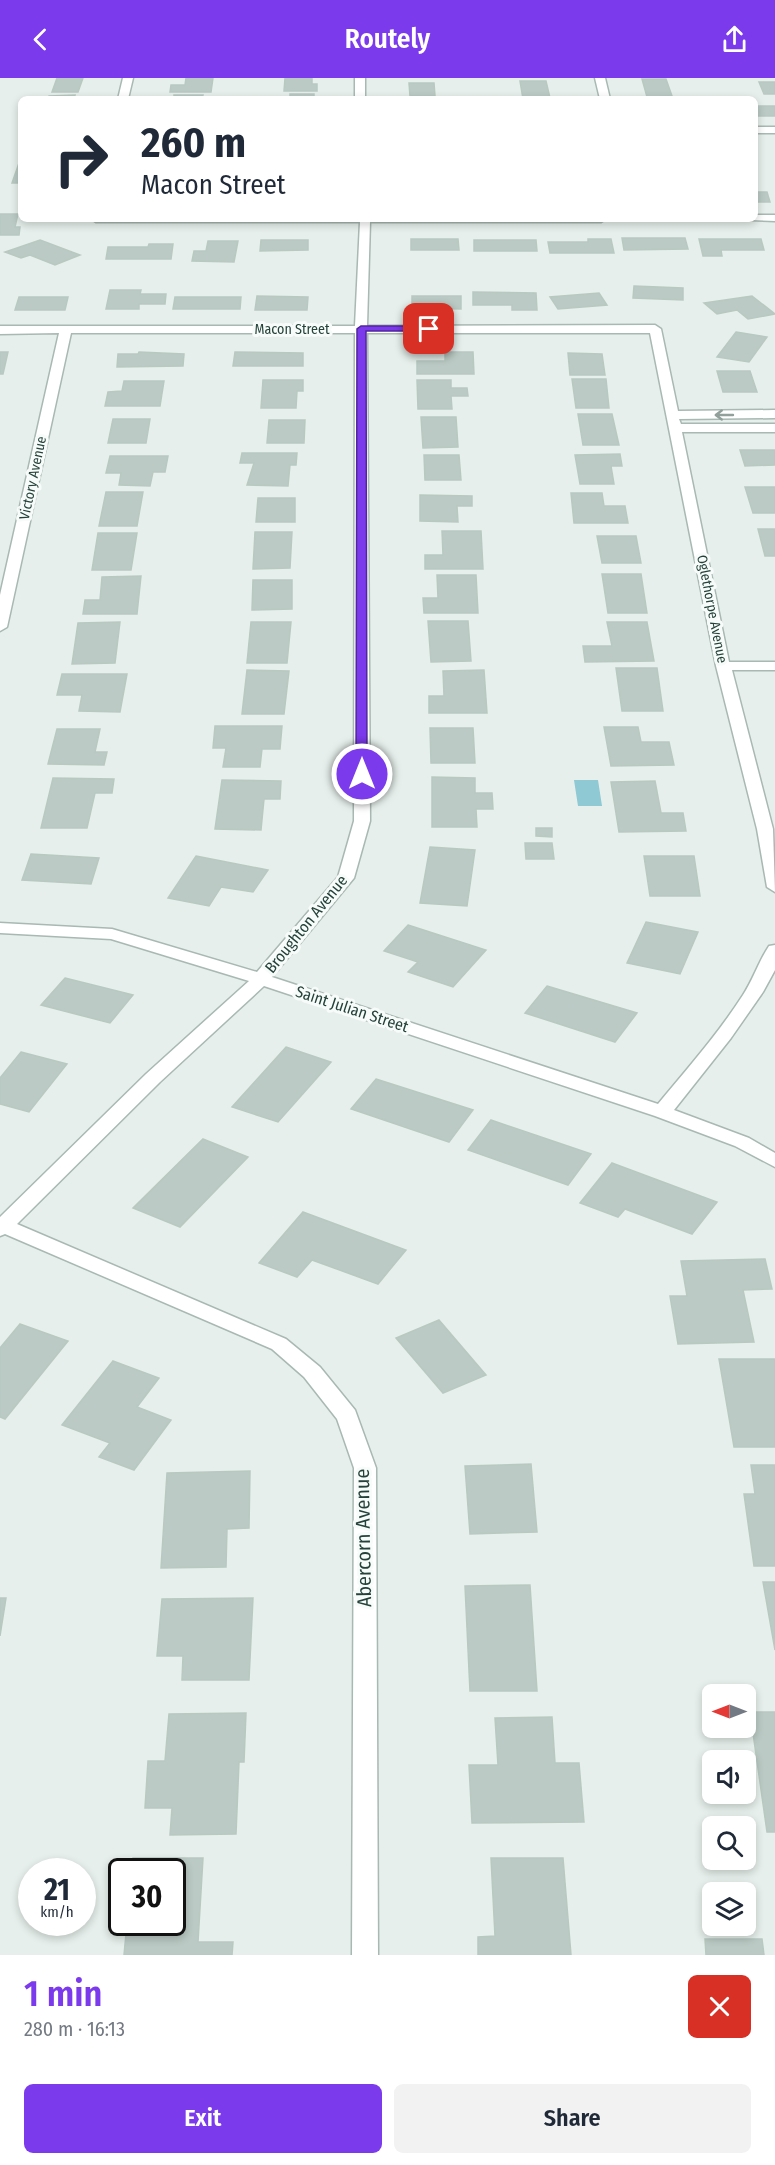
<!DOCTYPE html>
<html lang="en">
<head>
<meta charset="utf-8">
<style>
  :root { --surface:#fff; --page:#f2f2f3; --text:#1f2937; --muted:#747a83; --accent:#7c3aed }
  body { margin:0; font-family:"Fira Sans Condensed",sans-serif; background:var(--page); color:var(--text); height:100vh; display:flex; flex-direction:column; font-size:22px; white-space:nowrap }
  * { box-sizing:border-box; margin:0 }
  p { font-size:20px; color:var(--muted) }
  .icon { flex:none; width:33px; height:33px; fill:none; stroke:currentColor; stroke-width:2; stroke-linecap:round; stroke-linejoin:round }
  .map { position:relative; height:1877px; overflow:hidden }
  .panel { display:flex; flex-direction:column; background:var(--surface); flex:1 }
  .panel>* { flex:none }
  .hud { position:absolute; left:18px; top:18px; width:740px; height:126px; border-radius:9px; box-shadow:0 3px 9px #0003; background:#fff; color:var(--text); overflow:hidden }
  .needle { width:39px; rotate:270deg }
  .controls { position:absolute; left:702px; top:1606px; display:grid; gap:12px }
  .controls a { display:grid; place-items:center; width:54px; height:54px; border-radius:9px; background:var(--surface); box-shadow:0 3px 9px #0003; font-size:30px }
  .speed { position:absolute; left:18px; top:1780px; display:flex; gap:12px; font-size:30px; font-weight:700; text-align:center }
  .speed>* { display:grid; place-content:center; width:78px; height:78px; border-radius:50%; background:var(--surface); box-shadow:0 3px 9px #0003; line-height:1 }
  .speed small { font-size:15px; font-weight:400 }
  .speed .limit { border:3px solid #111; border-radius:9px; background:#fff; color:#111 }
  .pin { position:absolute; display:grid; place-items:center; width:51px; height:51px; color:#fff; margin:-26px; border-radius:12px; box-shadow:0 3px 9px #0006 }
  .me { position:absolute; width:66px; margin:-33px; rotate:0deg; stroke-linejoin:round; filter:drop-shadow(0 0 4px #0008) }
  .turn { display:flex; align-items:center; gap:21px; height:126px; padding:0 24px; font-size:27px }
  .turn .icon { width:78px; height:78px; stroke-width:2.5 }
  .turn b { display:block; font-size:42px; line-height:51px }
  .round { display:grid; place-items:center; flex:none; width:63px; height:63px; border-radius:9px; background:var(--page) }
  .head { display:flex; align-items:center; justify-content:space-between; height:102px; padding:0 24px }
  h1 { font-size:36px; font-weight:600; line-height:45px; color:var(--accent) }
  .button { display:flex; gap:12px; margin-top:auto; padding:12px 24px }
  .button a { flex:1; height:69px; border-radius:9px; background:var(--accent); color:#fff; font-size:24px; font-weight:600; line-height:69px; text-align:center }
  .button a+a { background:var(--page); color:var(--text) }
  header { display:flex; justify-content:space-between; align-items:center; height:78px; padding:0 24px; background:var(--accent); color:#fff; font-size:27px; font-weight:600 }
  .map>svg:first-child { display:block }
</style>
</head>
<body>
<header><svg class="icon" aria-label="back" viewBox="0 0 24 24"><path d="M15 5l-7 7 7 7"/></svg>Routely<svg class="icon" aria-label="share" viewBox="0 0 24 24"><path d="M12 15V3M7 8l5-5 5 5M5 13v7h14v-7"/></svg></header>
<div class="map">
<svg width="775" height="1877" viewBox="0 0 775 1877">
  <rect width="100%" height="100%" fill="#e6efeb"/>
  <polygon fill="#8ec9d4" points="574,702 598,702 602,728 578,728"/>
  <g fill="#bbcac4" stroke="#b8c9c2" stroke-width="1.5">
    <polygon points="57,0 83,0 78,14 52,14"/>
    <polygon points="186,0 213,0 211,14 170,14 171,7 185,7"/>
    <polygon points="285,0 312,0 312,6 317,6 317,13 284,13"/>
    <polygon points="642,1 666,1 672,18 647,19"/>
    <polygon points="520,3 546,3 550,20 523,21"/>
    <polygon points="759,4 775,4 775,16 764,16"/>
    <polygon points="409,5 434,5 435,18 410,18"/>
    <rect x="290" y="16" width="24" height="5"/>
    <polygon points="75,17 74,21 48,21 49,18"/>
    <polygon points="174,17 203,17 202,21 174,21"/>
    <polygon points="754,28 775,28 775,38 756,38"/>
    <polygon points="19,85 21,85 21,105 12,105"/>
    <polygon points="754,114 767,114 770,124 754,124"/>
    <polygon points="0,136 18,136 15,149 20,149 19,157 0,157"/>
    <polygon points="622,160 685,160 688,171 624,172"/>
    <polygon points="411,161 458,161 459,172 411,172"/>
    <polygon points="588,161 611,161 614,175 550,175 548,164 588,164"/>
    <polygon points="699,161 761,161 764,172 721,172 722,178 703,178"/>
    <polygon points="40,162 80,177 55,187 30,177 21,180 5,174"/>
    <polygon points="261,162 308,162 308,172 260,173"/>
    <polygon points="474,162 536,162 537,173 474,173"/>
    <polygon points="208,163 238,163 234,184 192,183 194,173 206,173"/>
    <polygon points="149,166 173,166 171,181 106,181 108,169 148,169"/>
    <polygon points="634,208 683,210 683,222 633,220"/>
    <polygon points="110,212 141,212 140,216 166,216 165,226 139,226 139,231 106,231"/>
    <polygon points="473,214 536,215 537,232 512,232 512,227 473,227"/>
    <polygon points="599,215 607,227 558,231 550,219"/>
    <polygon points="257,218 308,219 307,232 255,232"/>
    <polygon points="412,218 461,218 461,231 412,230"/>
    <polygon points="752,218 775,236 748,241 737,232 717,236 704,225"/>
    <polygon points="19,219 68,219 65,232 15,232"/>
    <polygon points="175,219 241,219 240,231 173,231"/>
    <polygon points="736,254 767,259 749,284 717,279"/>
    <polygon points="0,274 8,274 3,296 0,296"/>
    <polygon points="139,274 184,276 183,288 117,289 118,276 138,276"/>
    <polygon points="235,274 303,275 303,288 233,288"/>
    <polygon points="445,274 473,274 474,296 417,296 417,283 445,283"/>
    <polygon points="568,275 602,276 605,297 570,297"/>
    <polygon points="717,293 750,293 757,314 723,314"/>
    <polygon points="572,301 606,301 609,330 576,330"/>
    <polygon points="263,302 303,302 303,313 297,313 296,330 261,330"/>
    <polygon points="417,302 451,302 451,310 467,310 468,318 451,318 452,331 418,331"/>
    <polygon points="124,303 164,303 160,328 105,328 108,314 122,313"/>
    <polygon points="578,336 612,336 619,367 583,367"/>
    <polygon points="421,339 456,339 458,369 423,370"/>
    <polygon points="113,341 150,341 146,365 108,365"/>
    <polygon points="269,342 305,342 304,365 267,365"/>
    <polygon points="740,372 775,372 775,387 745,388"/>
    <polygon points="242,375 297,375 296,387 290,387 288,408 247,407 254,385 240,385"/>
    <polygon points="620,376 622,388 611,388 614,406 580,406 575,377"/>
    <polygon points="424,377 459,377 461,402 425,402"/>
    <polygon points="110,378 168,378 165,394 153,394 150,408 119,407 121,395 106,395"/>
    <polygon points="745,409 775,409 775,435 753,435"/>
    <polygon points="106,414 143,414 137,448 99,448"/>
    <polygon points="571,415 602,415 604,428 625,428 628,445 574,445"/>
    <polygon points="420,417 472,418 472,428 457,428 458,444 420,443"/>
    <polygon points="258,420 295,420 295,444 256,444"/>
    <polygon points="758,451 775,451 775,478 765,478"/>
    <polygon points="442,453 481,453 483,491 425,491 425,477 443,477"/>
    <polygon points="255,454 292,454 290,490 253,491"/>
    <polygon points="98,455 137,455 131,492 92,492"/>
    <polygon points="597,458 636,458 641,485 602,485"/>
    <polygon points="602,496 641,496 647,535 608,535"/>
    <polygon points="437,497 476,497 478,535 424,535 423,520 438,520"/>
    <polygon points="141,498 137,536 83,536 85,522 100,522 102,499"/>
    <polygon points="253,502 292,502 292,531 252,532"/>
    <polygon points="428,543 468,543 471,583 431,584"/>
    <polygon points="120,544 115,585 72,586 78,545"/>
    <polygon points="251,544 291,544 287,585 247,585"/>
    <polygon points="607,544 647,544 654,583 585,584 583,568 612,568"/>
    <polygon points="616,590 657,590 663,633 622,633"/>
    <polygon points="247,592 289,593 284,636 242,636"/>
    <polygon points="484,592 487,635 429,635 429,618 444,618 443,593"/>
    <polygon points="62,596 127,596 120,634 79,633 82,617 57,617"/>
    <polygon points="215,648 282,648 280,671 262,671 260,689 223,689 226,670 213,670"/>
    <polygon points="604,649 638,649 641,664 669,664 674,687 611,688"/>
    <polygon points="430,650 473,650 475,685 431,685"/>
    <polygon points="57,651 100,651 95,674 107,674 104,687 48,686"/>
    <polygon points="432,699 475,700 475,715 492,715 493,731 476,731 477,749 432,749"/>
    <polygon points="53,700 114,701 112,715 95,715 87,750 41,750"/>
    <polygon points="222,702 281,703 280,721 264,721 261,752 215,751"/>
    <polygon points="655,703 661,735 683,735 686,753 619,754 611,704"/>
    <polygon points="536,750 552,750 552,759 536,758"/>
    <polygon points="525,765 552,765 554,781 526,781"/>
    <polygon points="430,769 475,772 467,828 420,825"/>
    <polygon points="31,776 99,780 91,806 22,802"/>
    <polygon points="196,778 268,792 253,814 221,809 209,828 168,820"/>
    <polygon points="644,778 694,778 700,818 650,818"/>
    <polygon points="646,844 698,854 680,896 627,885"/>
    <polygon points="408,847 486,872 453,909 408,894 418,884 384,873"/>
    <polygon points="65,900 133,917 110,945 41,927"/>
    <polygon points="547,908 637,935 615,964 525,935"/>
    <polygon points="286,969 331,984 278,1044 232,1029"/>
    <polygon points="21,974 67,986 29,1034 0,1026 0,1000"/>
    <polygon points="376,1001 473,1032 449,1064 351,1031"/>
    <polygon points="491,1042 591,1076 568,1107 468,1072"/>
    <polygon points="203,1061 248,1079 180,1149 133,1130"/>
    <polygon points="612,1085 717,1124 692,1156 625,1131 618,1139 580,1125"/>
    <polygon points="303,1134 406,1172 378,1206 312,1182 297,1199 259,1185"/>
    <polygon points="765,1181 772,1211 743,1212 754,1264 678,1266 670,1218 687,1218 681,1183"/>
    <polygon points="439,1242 486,1297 443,1315 396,1260"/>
    <polygon points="20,1246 68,1263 5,1341 0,1339 0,1270"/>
    <polygon points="719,1281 775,1281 775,1369 734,1369"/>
    <polygon points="113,1283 159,1300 137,1329 171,1342 134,1392 99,1379 110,1365 62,1347"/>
    <polygon points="531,1386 537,1454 470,1456 465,1388"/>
    <polygon points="751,1387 775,1387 775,1488 754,1488 744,1416 755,1416"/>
    <polygon points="250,1393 249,1450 227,1451 226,1489 161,1490 167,1395"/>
    <polygon points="763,1504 775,1504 775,1572"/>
    <polygon points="530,1507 537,1613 470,1613 465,1508"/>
    <polygon points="0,1520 6,1520 0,1558"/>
    <polygon points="253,1520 249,1602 182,1602 183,1578 157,1578 162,1521"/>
    <polygon points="750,1634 775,1634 775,1754 767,1754"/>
    <polygon points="246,1635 244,1684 239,1684 236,1756 170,1757 172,1730 145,1730 148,1683 165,1683 169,1636"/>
    <polygon points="552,1639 555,1685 579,1685 584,1744 472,1745 469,1687 498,1687 495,1640"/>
    <polygon points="133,1780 203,1780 198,1864 233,1864 232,1877 124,1877 127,1845 172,1845 172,1794 131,1794"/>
    <polygon points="491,1780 563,1780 571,1877 478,1877 478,1859 495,1858"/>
    <polygon points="705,1861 762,1861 764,1877 706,1877"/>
  </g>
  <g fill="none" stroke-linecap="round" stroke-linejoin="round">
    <g stroke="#a8b8b2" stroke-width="3">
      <g id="street">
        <polygon points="123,0 133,0 128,21 118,21"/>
        <rect x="355" y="0" width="10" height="21"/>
        <polygon points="595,0 605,0 610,21 600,21"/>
        <rect x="754" y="49" width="21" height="6"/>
        <polygon points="754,137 775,137 775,143 750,142 754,141"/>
        <path d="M91,141H606L601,144H370L367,248L655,247L661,251L678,333L775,332V340L679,341L681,346H775V354H682L729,584H775V592H732L773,751L775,814L767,809L757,751L716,588L650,255H367L370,743L354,800L272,899L658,1026C687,991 718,956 743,917C753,902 759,883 769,868L775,867V892L763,914L731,960L674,1032L749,1060L775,1075V1089L735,1068L655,1038L264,908L160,1004L17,1146L286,1261L320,1289L355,1332L376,1390L378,1877H352L354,1390L337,1341L304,1299L272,1271L5,1156L0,1158V1139L146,996L249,903L111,861L0,855V845L112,851L257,894L338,799L354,743L355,255H71L7,549L0,553V517L59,255L0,256V248H355L360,144H96Z"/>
      </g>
    </g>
    <use href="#street" fill="#fff" fill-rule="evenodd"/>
  </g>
  <defs><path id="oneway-shaft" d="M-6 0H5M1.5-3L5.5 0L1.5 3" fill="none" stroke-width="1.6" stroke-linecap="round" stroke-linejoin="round" transform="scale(1.5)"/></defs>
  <use stroke="#92a09c" href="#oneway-shaft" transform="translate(724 337) rotate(180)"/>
  <polygon fill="#7c3aed" stroke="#51269a" stroke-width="1.5" points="429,248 432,249 432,253 366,253 367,696 362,700 356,696 357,251 361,248"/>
  <g text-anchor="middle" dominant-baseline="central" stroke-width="6" stroke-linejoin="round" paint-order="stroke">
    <g font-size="14" fill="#24423a" stroke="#f7fbf9">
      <text x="292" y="251">Macon Street</text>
      <text transform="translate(33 400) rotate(-78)">Victory Avenue</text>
      <text transform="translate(712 531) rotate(79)">Oglethorpe Avenue</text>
    </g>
    <g font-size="16" fill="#24423a" stroke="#f7fbf9">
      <text transform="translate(306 846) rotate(-51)">Broughton Avenue</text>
      <text transform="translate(352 931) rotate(18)">Saint Julian Street</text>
    </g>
    <g font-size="20" fill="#24423a" stroke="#f7fbf9">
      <text transform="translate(363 1460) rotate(-91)">Abercorn Avenue</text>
    </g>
  </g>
</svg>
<div class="controls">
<a><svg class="needle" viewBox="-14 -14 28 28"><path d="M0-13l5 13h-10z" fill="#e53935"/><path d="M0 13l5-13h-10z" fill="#747a83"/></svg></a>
<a><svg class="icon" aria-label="sound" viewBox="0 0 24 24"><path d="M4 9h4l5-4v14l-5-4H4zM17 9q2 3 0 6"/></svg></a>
<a><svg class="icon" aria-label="search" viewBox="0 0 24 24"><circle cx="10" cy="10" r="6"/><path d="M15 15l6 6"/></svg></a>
<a><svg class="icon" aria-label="layers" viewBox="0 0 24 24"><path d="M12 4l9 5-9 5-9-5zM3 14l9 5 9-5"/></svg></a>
</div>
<div class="speed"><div>21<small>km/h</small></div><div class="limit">30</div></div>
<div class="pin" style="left:429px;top:251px;background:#d93025"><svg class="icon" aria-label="arrive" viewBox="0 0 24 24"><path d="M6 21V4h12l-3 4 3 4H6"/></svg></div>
<svg class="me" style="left:362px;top:696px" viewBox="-20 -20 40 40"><circle r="17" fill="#7c3aed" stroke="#fff" stroke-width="3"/><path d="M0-11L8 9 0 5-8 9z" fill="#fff"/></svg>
<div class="hud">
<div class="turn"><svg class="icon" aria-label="right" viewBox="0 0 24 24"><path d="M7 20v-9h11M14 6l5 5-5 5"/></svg><div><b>260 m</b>Macon Street</div></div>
</div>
</div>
<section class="panel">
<div class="head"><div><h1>1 min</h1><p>280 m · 16:13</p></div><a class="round" style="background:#d93025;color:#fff"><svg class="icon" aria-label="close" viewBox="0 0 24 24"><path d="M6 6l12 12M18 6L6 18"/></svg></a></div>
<div class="button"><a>Exit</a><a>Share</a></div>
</section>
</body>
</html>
